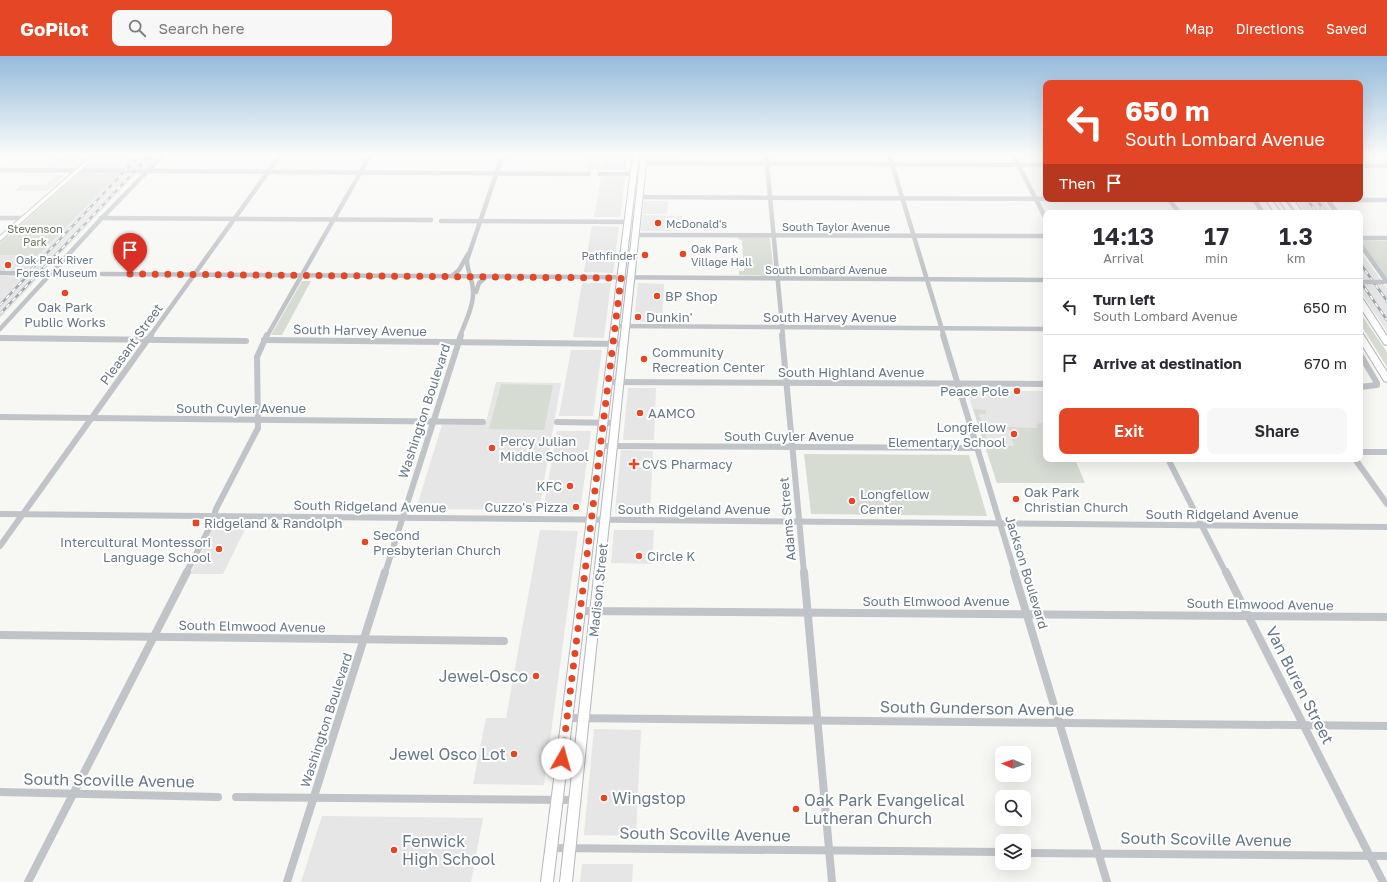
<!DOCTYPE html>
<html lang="en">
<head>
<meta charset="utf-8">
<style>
  :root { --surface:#fff; --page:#f7f7f7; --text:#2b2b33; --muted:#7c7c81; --line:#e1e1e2; --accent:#e54726 }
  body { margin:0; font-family:"Golos Text",sans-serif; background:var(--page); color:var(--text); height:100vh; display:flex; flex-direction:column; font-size:15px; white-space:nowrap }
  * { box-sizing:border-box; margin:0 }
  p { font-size:13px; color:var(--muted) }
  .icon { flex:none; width:22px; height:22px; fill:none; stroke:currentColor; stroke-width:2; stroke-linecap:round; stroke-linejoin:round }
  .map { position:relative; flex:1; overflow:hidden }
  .sheet { position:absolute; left:1043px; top:154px; width:320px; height:252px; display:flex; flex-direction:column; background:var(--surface); border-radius:8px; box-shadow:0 4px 16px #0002 }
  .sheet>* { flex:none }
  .top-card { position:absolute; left:1043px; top:24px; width:320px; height:122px; border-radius:8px; box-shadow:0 4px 16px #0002; background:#e54726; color:#fff; overflow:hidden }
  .needle { width:26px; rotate:272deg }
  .controls { position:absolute; left:995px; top:690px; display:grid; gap:8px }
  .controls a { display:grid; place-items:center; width:36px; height:36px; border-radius:8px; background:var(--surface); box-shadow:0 4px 16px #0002; font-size:20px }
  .pin { position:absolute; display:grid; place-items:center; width:34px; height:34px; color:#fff; margin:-41px -17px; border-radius:50% 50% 50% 0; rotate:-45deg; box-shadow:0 0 4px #0007 }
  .pin .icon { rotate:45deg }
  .me { position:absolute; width:44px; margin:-22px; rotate:7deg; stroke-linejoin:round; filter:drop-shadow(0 0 3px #0008) }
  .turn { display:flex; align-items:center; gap:14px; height:84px; padding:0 16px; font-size:18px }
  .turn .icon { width:52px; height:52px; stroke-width:2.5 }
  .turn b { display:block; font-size:28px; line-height:34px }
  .then { display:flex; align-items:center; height:38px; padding:0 16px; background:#0003; gap:8px; font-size:15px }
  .eta { display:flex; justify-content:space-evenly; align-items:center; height:68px; text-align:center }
  .eta b { font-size:24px; font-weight:600; line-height:28px }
  .action { display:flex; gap:8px; margin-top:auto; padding:8px 16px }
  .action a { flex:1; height:46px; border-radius:8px; background:var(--accent); color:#fff; font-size:16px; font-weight:600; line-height:46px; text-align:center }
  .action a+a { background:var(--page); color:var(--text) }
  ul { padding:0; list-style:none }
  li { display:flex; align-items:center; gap:12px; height:56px; padding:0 16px; border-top:1px solid var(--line) }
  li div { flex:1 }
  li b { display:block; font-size:15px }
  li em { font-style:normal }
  header { display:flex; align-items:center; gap:24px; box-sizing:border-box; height:56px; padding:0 20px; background:var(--accent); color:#fff }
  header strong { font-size:19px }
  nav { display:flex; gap:22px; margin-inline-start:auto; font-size:14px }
  .search { width:280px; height:36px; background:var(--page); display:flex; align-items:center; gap:10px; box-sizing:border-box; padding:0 14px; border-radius:8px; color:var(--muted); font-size:15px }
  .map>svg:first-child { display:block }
</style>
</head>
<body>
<header>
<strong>GoPilot</strong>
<div class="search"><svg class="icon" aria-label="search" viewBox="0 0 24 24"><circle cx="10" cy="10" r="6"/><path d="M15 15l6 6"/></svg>Search here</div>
<nav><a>Map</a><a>Directions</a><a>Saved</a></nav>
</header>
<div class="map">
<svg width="1387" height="826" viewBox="0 0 1387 826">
  <rect width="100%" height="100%" fill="#f7f7f4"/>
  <g fill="#e5e6e5">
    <polygon points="60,98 90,98 75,111 46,111"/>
    <polygon points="102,98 130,98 117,113 86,113"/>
    <polygon points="134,98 161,98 146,113 121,112"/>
    <polygon points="590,98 602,98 599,114 587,114"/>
    <polygon points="605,98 629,98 626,114 602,114"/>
    <polygon points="650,98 674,98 674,105 649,104"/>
    <polygon points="117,117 136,118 46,213 27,213 25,214 11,215 5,213 5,215 0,215 0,199 37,200"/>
    <polygon points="56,119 65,119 47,135 15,135 21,129 45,129"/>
    <polygon points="605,121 625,121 620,161 594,161 601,122"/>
    <polygon points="1296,143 1321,143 1332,157 1306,157"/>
    <polygon points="644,145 668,145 667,158 643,158"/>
    <polygon points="642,159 682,160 681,175 641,175"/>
    <polygon points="592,170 619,171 613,217 584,216"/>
    <polygon points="1360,195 1387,232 1387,275 1360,235"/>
    <polygon points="0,220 38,222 0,262"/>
    <polygon points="582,227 611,227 604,282 573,281"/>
    <polygon points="638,227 664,228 662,266 634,266"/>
    <polygon points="571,294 602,294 593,360 559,360"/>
    <polygon points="496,326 561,327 539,454 416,453 442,369 483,369 486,366"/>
    <polygon points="628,332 656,332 654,384 623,384"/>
    <polygon points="967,335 1046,335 1046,403 997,427"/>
    <polygon points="557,375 591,375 580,456 543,455"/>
    <polygon points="621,394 653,395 650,457 615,457"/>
    <polygon points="221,466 248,467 223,518 190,518 215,469"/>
    <polygon points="540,474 578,475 544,729 473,728 486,662 506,662"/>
    <polygon points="614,474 654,474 652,508 611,507"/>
    <polygon points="594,673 641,674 636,780 584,779"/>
    <polygon points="322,760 483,762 471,826 301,826"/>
    <polygon points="582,808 633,808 632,826 580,826"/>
  </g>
  <g fill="#d7dcd3">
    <polygon points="108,116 113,118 119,117 37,200 0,199 0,187 80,117 106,118"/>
    <polygon points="739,181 769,181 770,183 774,218 771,220 739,219 739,215 744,215 742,184 738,183"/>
    <polygon points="1362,184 1387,185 1387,222 1361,187"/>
    <polygon points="302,225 311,225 282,279 271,279"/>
    <polygon points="1360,257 1387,296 1387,311 1360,267"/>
    <polygon points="501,328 553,329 544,374 489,373"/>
    <polygon points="973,353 985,354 986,358 979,358 989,390 1014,390 1009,373 1006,371 1037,372 1037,368 1039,368 1038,367 1046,368 1046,403 1075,403 1085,427 997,427"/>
    <polygon points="804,398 969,399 987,460 811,458"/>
  </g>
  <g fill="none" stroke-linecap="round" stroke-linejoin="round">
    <g stroke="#b3b8bc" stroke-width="2">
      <g id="major">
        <polygon points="94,98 99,98 0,185 0,180"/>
        <polygon points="633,98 639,98 553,826 541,826"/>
        <polygon points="641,98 647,98 572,826 560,826"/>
      </g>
    </g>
    <g stroke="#b3b7ba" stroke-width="2">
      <g id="highway">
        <polygon points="1265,143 1271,143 1281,157 1275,157"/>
        <polygon points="1278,143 1284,143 1294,157 1288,157"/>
        <polygon points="1287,143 1293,143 1303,157 1297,157"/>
        <polygon points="1360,243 1363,243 1387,280 1387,289 1384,288 1360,251"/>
        <polygon points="1360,277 1363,278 1387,316 1387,326 1384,325 1360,286"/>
      </g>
    </g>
    <g stroke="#c0c4c8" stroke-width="4.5">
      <polyline points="766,98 783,280"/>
      <polyline points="889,98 944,280"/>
      <polyline points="1013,98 1046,163"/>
      <polyline points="635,107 1046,109"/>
      <polyline points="1360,110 1387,110"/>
      <polyline points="0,114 454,117"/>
      <polyline points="458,117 589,118"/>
      <polyline points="600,118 642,118"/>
      <polyline points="631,141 1046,143"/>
      <polyline points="1084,143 1254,144"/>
      <polyline points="1169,143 1179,157"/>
      <polyline points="1254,143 1263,157"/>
      <polyline points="1327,143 1337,157"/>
      <polyline points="1328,144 1387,144"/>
      <polyline points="0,162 24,162"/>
      <polyline points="101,162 431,164"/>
      <polyline points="441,165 637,166"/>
      <polyline points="626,179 1046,180"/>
      <polyline points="1360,182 1387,182"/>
      <polyline points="1360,188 1387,226"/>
      <polyline points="0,217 50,218"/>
      <polyline points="102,218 1046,224"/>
      <polyline points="452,220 459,214 468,198"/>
      <polyline points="476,236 479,227 486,221"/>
      <polyline points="615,270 1046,273"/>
      <polyline points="0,273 100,164 164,98"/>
      <polyline points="150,280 281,98"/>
      <polyline points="267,280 371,98"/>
      <path d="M460,280C465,267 474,249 473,235C473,224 467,215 467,204L503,98"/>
    </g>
    <g stroke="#c0c4c8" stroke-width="6">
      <polyline points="782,279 804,517"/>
      <polyline points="943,279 1015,517"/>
      <polyline points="0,282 246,285"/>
      <polyline points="264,284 624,288"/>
      <polyline points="1360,298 1377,327 1377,329 1360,331"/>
      <polyline points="608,326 1046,328"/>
      <polyline points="0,361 483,366"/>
      <polyline points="557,366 616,367"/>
      <polyline points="601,390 977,392"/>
      <polyline points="1360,396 1387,396"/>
      <polyline points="1168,403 1226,517"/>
      <polyline points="1355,403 1387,448"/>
      <polyline points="0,458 1387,471"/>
      <polyline points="0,490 151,279"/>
      <polyline points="186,517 211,469 216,453 258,372 257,301 267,279"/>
      <polyline points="385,517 461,279"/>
    </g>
    <g stroke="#c0c4c8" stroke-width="8">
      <polyline points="804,516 832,826"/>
      <polyline points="1014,516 1107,826"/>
      <polyline points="1226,516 1383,826"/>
      <polyline points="580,555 1387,561"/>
      <polyline points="0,579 504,585"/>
      <polyline points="567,662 1387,670"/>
      <polyline points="0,736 218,741"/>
      <polyline points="236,741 575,744"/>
      <polyline points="551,792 1002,796"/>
      <polyline points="1024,797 1387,800"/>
      <polyline points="28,826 187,516"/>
      <polyline points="287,826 385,516"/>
    </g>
    <use href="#major" fill="#fff" fill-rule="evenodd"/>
    <use href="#highway" fill="#fff" fill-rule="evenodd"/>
    <g stroke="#a1a8ad" stroke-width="2.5">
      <g id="rail">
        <polyline points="1307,143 1317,157"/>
        <polyline points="1316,143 1326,157"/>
        <polyline points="1360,207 1387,245"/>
        <polyline points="25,220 141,98"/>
        <polyline points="1360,225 1387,264"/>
        <polyline points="0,249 30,217"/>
        <polyline points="0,258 151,98"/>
      </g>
    </g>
    <use href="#rail" stroke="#fff" stroke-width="1.5" stroke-dasharray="4.5" stroke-linecap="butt"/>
    <polyline stroke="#c0c4c8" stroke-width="4.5" points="1360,226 1383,226"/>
  </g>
  <linearGradient id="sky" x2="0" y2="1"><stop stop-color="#94bbdb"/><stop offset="0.46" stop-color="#fbfbfa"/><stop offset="1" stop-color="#fbfbfa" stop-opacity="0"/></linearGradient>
  <rect width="1387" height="214" fill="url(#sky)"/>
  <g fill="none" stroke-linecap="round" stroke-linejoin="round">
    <polyline stroke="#e54726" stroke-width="7" stroke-dasharray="0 12.6" points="130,218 621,222 562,703"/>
  </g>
  <g fill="#e54726" stroke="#fff" stroke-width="1.5">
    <circle cx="658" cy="167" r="4"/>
    <circle cx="683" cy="198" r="4"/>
    <circle cx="645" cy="199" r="4"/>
    <circle cx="8" cy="209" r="4"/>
    <circle cx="65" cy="237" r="4"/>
    <circle cx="657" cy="240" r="4"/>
    <circle cx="638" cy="261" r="4"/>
    <circle cx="644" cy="303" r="4"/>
    <circle cx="1017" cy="335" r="4"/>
    <circle cx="640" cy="357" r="4"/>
    <circle cx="1014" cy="378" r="4"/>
    <circle cx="492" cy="392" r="4"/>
    <path d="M632 402h4v4h4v4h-4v4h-4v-4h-4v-4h4z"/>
    <circle cx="570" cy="430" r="4"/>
    <circle cx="1016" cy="443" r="4"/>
    <circle cx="852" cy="445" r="4"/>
    <circle cx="576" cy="451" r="4"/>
    <rect x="192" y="463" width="8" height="8" rx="2"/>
    <circle cx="365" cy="486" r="4"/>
    <circle cx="219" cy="493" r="4"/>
    <circle cx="639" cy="500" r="4"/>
    <circle cx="536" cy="620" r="4"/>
    <circle cx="514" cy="698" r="4"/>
    <circle cx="604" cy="742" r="4"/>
    <circle cx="796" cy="753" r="4"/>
    <circle cx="394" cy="794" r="4"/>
  </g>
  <g text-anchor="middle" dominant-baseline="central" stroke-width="4" stroke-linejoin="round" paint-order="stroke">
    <g font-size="11" fill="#667985" stroke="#fff" text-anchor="start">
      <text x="666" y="167">McDonald's</text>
      <text x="691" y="192">Oak Park<tspan x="691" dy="13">Village Hall</tspan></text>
      <text x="637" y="199" text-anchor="end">Pathfinder</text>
      <text x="16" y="203">Oak Park River<tspan x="16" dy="13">Forest Museum</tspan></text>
    </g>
    <g font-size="11" fill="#667985" stroke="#fff">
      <text x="836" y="170">South Taylor Avenue</text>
      <text x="826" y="213">South Lombard Avenue</text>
    </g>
    <g font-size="11" fill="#667761" stroke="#fff">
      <text x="35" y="172">Stevenson<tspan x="35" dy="13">Park</tspan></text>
    </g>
    <g font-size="13" fill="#667985" stroke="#fff" text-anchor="start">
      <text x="665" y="240">BP Shop</text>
      <text x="65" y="251" text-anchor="middle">Oak Park<tspan x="65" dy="15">Public Works</tspan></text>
      <text x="646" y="261">Dunkin'</text>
      <text x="652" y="296">Community<tspan x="652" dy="15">Recreation Center</tspan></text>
      <text x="1009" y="335" text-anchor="end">Peace Pole</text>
      <text x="648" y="357">AAMCO</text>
      <text x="1006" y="371" text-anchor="end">Longfellow<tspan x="1006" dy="15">Elementary School</tspan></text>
      <text x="500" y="385">Percy Julian<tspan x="500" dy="15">Middle School</tspan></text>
      <text x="642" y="408">CVS Pharmacy</text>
      <text x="562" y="430" text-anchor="end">KFC</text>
      <text x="1024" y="436">Oak Park<tspan x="1024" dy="15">Christian Church</tspan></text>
      <text x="860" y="438">Longfellow<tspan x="860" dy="15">Center</tspan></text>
      <text x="568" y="451" text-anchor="end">Cuzzo's Pizza</text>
      <text x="204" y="467">Ridgeland &amp; Randolph</text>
      <text x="373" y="479">Second<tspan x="373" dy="15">Presbyterian Church</tspan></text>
      <text x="211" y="486" text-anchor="end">Intercultural Montessori<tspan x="211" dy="15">Language School</tspan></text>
      <text x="647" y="500">Circle K</text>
    </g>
    <g font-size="13" fill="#667985" stroke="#fff">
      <text x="830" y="261">South Harvey Avenue</text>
      <text transform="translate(360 274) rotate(1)">South Harvey Avenue</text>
      <text transform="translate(131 288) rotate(-54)">Pleasant Street</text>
      <text x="851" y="316">South Highland Avenue</text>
      <text x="241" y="352">South Cuyler Avenue</text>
      <text transform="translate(424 355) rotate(-72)">Washington Boulevard</text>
      <text x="789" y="380">South Cuyler Avenue</text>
      <text transform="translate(370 450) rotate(1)">South Ridgeland Avenue</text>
      <text x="694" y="453">South Ridgeland Avenue</text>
      <text x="1222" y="458">South Ridgeland Avenue</text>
      <text transform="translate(787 463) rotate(-95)">Adams Street</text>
      <text transform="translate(1027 516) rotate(73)">Jackson Boulevard</text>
      <text transform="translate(598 534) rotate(-84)">Madison Street</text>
      <text x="936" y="545">South Elmwood Avenue</text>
      <text transform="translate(1260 548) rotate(1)">South Elmwood Avenue</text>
      <text transform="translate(252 570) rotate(1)">South Elmwood Avenue</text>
      <text transform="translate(326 664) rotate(-72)">Washington Boulevard</text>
    </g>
    <g font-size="16" fill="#667985" stroke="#fff" text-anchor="start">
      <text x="528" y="620" text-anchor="end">Jewel-Osco</text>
      <text x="506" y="698" text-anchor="end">Jewel Osco Lot</text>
      <text x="612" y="742">Wingstop</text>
      <text x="804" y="744">Oak Park Evangelical<tspan x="804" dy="18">Lutheran Church</tspan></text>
      <text x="402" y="785">Fenwick<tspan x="402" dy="18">High School</tspan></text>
    </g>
    <g font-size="16" fill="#667985" stroke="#fff">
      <text transform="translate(1300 629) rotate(63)">Van Buren Street</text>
      <text transform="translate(977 652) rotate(1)">South Gunderson Avenue</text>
      <text transform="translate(109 724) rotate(1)">South Scoville Avenue</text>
      <text transform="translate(705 778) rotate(1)">South Scoville Avenue</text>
      <text transform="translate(1206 783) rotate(1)">South Scoville Avenue</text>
    </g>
  </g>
</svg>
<div class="controls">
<a><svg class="needle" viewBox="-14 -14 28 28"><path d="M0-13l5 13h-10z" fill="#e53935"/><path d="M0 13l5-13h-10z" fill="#7c7c81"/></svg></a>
<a><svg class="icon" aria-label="search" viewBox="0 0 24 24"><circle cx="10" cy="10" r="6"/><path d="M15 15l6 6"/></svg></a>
<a><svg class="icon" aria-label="layers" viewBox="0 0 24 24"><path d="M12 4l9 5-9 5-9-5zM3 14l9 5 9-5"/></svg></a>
</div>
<div class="pin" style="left:130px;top:218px;background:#d93025"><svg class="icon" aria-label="arrive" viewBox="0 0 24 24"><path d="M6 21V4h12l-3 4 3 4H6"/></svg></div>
<svg class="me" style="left:562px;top:703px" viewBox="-20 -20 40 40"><circle r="19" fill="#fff"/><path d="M0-13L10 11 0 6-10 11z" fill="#e54726"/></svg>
<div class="top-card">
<div class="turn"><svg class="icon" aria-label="left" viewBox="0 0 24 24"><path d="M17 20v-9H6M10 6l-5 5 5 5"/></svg><div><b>650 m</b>South Lombard Avenue</div></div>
<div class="then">Then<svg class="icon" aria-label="arrive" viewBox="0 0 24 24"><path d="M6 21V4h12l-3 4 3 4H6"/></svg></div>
</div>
<section class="sheet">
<div class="eta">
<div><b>14:13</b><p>Arrival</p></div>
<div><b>17</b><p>min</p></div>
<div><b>1.3</b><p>km</p></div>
</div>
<ul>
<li><svg class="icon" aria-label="left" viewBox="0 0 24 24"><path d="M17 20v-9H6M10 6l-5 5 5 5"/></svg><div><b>Turn left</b><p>South Lombard Avenue</p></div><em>650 m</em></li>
<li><svg class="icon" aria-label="arrive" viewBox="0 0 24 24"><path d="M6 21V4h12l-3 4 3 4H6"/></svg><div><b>Arrive at destination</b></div><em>670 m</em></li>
</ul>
<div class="action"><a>Exit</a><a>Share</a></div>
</section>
</div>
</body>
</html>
